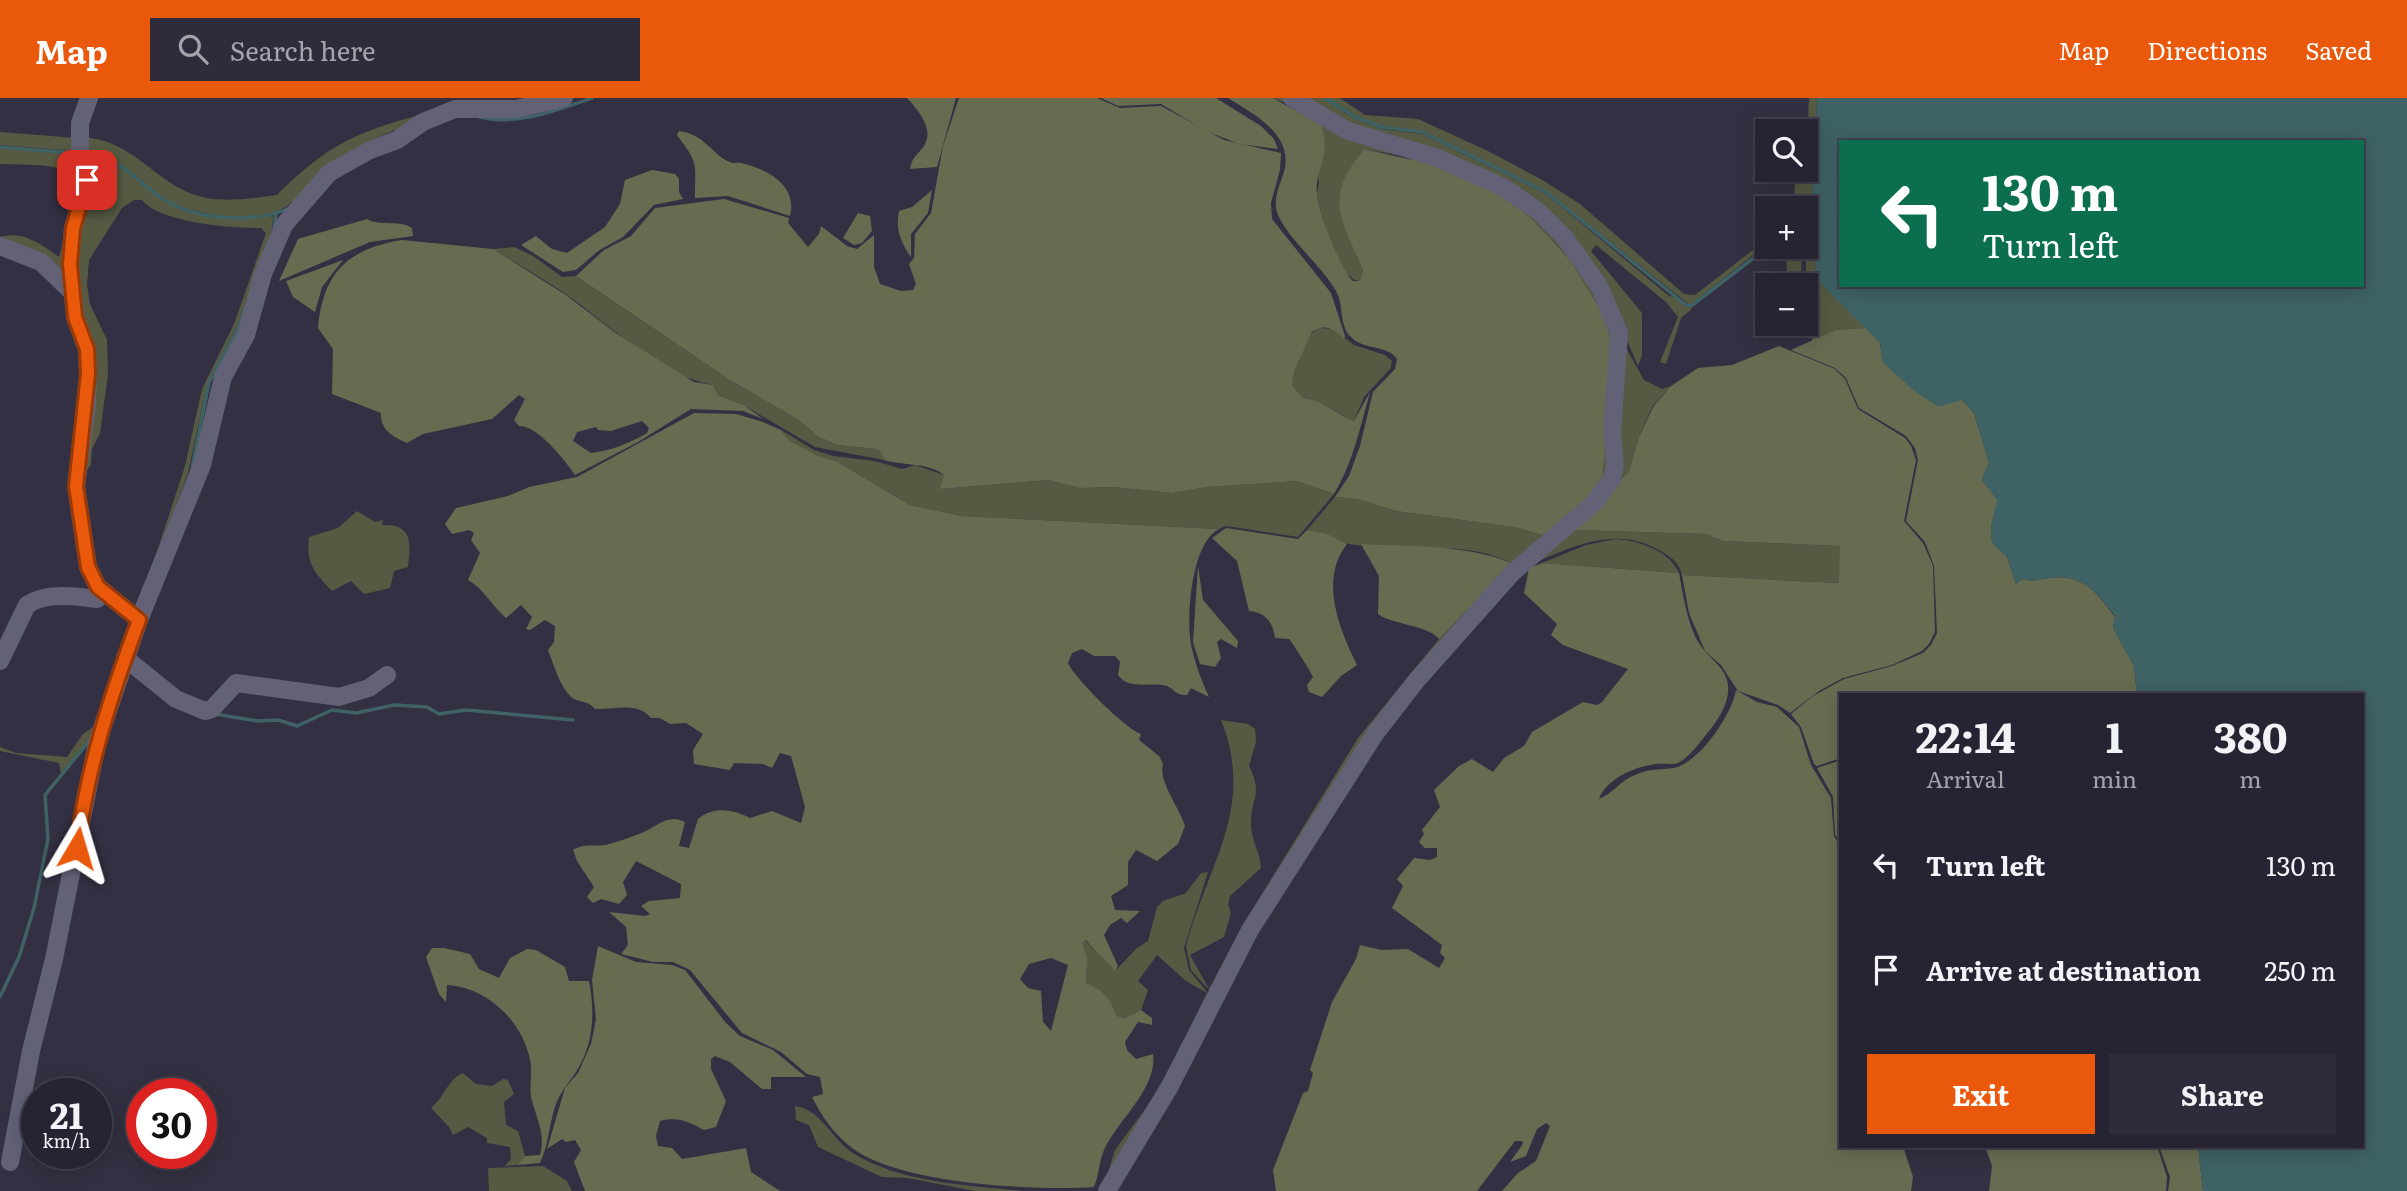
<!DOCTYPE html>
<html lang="en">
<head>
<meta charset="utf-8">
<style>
  :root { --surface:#262432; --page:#2e2c3a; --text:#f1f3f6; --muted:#a4a4ac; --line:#42414d; --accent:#ea580c }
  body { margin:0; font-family:Literata,serif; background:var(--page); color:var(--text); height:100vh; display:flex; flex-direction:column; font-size:26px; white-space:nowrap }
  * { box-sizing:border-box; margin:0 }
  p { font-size:23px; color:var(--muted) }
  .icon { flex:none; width:38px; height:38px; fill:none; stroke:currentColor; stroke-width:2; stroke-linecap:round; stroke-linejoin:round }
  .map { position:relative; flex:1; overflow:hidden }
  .drawer { position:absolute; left:1839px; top:595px; width:525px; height:455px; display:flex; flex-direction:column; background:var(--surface); border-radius:0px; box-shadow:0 4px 18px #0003,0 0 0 2px var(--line) }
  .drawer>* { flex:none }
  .banner { position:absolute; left:1839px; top:42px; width:525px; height:147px; border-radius:0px; box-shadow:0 4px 18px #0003,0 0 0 2px var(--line); background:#0b6e4f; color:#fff; overflow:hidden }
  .tools { position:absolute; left:1755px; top:21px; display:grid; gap:14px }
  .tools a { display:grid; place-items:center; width:63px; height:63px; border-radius:0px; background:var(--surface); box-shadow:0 4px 18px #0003,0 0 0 2px var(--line); font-size:35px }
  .speed { position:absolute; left:21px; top:980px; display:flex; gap:14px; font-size:35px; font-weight:700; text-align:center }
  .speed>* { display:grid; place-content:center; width:91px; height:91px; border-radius:50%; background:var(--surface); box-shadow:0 4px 18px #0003,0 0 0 2px var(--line); line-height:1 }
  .speed small { font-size:18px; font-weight:400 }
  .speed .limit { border:10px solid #d22; background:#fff; color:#111 }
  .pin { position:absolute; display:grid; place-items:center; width:60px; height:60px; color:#fff; margin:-30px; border-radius:14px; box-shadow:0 4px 10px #0006 }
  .me { position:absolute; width:77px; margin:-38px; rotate:7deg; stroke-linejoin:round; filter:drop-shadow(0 0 5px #0008) }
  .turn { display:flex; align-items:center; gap:24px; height:147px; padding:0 28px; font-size:32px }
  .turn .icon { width:91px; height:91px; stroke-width:2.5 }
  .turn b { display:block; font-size:49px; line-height:60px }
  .eta { display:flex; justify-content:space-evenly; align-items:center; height:119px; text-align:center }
  .eta b { font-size:42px; font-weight:700; line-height:49px }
  .button { display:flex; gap:14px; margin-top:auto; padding:14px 28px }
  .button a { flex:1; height:80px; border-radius:0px; background:var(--accent); color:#fff; font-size:28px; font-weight:700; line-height:80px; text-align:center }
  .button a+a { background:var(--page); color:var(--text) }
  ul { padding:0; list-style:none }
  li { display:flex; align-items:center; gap:21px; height:105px; padding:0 28px }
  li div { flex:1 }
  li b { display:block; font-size:26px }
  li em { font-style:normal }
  header { display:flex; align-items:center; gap:42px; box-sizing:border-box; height:98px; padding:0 35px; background:var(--accent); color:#fff }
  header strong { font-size:33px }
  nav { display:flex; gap:38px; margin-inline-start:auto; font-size:24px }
  .search { width:490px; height:63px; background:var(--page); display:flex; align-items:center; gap:18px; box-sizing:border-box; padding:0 24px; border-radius:0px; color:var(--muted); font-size:26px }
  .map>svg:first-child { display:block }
</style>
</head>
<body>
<header>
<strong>Map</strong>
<div class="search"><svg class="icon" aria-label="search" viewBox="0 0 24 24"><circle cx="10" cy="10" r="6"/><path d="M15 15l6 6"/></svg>Search here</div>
<nav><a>Map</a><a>Directions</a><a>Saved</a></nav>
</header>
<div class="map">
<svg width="2407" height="1093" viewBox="0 0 2407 1093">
  <rect width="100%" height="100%" fill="#333043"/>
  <g fill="#565a42">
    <path d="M1273,0H1284L1507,96L1565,147L1613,227L1606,381L1453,533L1213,896L1191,872L1186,848C1208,765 1256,710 1221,622L1248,626L1255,631L1256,644L1249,668C1264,698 1250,700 1251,727C1251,742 1260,754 1261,770L1230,798L1228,806L1231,815L1224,839L1190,857L1209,891L1243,827L1358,640L1439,541L1512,465C1461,440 1403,455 1349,446C1335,444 1322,435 1307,432L1335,399L1358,401L1396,413L1514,429L1543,437L1557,428L1603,379L1604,369L1602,214L1570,162L1531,120L1403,58L1364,51C1326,96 1343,125 1363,172L1360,183C1338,183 1323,120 1317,100C1316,95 1319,90 1319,84C1317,66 1297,26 1290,7Z"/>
    <polygon points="1300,0 1322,0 1355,21 1381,31 1422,36 1546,96 1669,198 1677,199 1692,211 1681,220 1666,266 1660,264 1678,219 1667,205 1596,147 1591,153 1642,215 1642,257 1638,268 1616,217 1543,113 1358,32"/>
    <polygon points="1327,0 1340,0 1365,17 1418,21 1488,53 1544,83 1580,106 1684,196 1695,197 1767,141 1767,146 1690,207 1547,94 1423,33 1383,29 1357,18"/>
    <polygon points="1809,0 1817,0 1811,126 1817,182 1866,230 1835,232 1812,243 1812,235 1802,235 1801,226 1806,226 1806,110 1793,110 1796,72 1806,72"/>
    <path d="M444,10C412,27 373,38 342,58C321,71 307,94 287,108C259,126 212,119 183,109C140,94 137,60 81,55V39C138,42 155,89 206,100C228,104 254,100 277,97C336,38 366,32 444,10Z"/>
    <polygon points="0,34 76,40 77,53 0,47"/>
    <path d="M0,50L79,57L86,83L70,185L0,146V139C23,132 41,146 59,159L80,86C69,62 23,68 0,66Z"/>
    <path d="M83,58C121,64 129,77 158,98C191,122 235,123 273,118L272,132L237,229L207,287L188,375L144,493L185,368L202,291L234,226L266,135L261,130C231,130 161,125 142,102H134L122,110L89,162L87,187L90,206L107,242L108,276L100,335L92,351L91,367L81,379L84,397L79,406L77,389L89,306L90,275L89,250L77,218L72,165L75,131L89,82Z"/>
    <path d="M514,149L533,158L562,179L576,178L730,282L797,321L819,339L838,347L875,351L881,354L884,362L815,349L745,308L718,297L713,287C661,278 610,227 567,197C543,180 517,166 493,151Z"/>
    <polygon points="1784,149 1802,149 1801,187 1782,187 1787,170"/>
    <path d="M1318,230L1333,231L1354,247L1385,257L1392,263L1390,271L1364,299L1354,323C1340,318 1316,299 1304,301L1292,287C1291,272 1305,238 1318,230Z"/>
    <path d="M1626,250L1644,282L1662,291L1671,288L1652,309L1639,339L1629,373L1576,432L1706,436L1723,443L1840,448V485L1682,477C1679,463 1668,457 1657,451C1611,426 1566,452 1522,470L1607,395Z"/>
    <polygon points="781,332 814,352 833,358 875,363 902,371 915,367 944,377 941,391 1048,382 1080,390 1113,389 1173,395 1206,389 1297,383 1334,396 1298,439 1226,428 1219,431 962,418 910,407 836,363 818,358 787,342"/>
    <path d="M357,413L375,424L383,422L382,427C413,426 411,445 408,469L394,473L390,490L364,496L351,483L332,493C314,474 306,466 309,439L338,430Z"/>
    <path d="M1616,441C1639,443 1669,452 1679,475L1542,465L1586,447Z"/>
    <polygon points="93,629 89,641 61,676 59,665 0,653 0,649 16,655 67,659 83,636"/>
    <path d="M1208,774L1184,850L1189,872L1211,899L1179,964L1107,1078L1115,1052L1163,987L1207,895L1186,883L1157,857L1138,883L1148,892L1141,912L1124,920L1117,918C1109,899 1099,894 1084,883L1087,873L1082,845L1085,842C1095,855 1106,861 1116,872L1137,850L1148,843L1157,809L1163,803L1186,795L1201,775Z"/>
    <path d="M463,975L476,986L492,988L503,981L508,982L514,996L504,1004L506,1027L518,1033L525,1058L517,1067L505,1068L511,1061L510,1049L487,1045V1040L468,1029L453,1037L449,1029L431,1010C444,1000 448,981 463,975Z"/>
    <path d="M795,1008C822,1012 831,1041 853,1055C900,1085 968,1087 1022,1093H975L908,1080L882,1079L818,1049L809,1027L796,1022Z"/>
    <polygon points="543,1068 567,1083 572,1093 489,1093 488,1070"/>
  </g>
  <g fill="#676c51" fill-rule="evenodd">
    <path d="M907,0H956L937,69L910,71C912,58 918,57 924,48C935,31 918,12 907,0Z"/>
    <path d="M959,0H1097L1120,10L1161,8L1224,42L1281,55L1280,72L1271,105L1272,121L1331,195L1345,238L1344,241C1335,231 1324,225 1312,234L1294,273L1292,287L1304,301C1317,299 1339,318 1354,323L1370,294C1360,330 1353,364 1334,396L1297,383L1206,389L1173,395L1113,389L1080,390L1048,382L940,391L944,377C928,364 903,368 884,362L881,354L875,351L838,347L819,339L797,321L730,282L576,178L604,152L631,138L655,110L724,101L789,120L788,125L808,149L819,136L821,128L847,148L857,151L874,137V169L880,186L901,193L913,192L916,186L909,166L914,160L915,136L931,115L943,48Z"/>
    <polygon points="1101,0 1216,0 1261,28 1274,41 1278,51 1239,46 1206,33 1161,6 1118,8"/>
    <path d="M1228,0H1273L1321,27C1332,59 1314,71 1317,97C1318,113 1341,173 1353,183H1360L1363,172C1341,121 1323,101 1364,51L1430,66L1500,97L1531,120L1570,162L1602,214L1611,243L1603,380C1588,402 1566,422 1543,437L1514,429L1396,413L1358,401L1335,399L1349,378L1360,348L1373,294L1395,271L1397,261C1387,246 1363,253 1350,238C1339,226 1344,207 1336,193C1321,167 1294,147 1280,121C1272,107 1277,94 1282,80C1298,39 1257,18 1228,0Z"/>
    <path d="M679,33C705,36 713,58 730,64C733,66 737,64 741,65C767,71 798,87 790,118L728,98L695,100C695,62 699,67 677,37Z"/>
    <polygon points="652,72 675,76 679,81 679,94 683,101 654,107 623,139 598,153 576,172 563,174 521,147 536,138 552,151 567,155 605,129 620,106 625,82"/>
    <path d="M932,92L928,115L911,136V159C901,145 895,131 899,113L912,109Z"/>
    <polygon points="858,115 870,118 872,133 862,145 854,147 843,140"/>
    <path d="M367,121C380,129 398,121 412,130L413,138L370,144L279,183L298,141Z"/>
    <path d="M402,142L493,151L566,197L617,236L694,284L713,287L718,297L745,308L763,321L743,313L691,311L638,344L575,377C565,362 537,327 519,328L514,322L525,301L519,297L492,321L423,336L407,345C393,339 380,332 381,315L332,296L333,251L318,230C323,175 347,151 402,142ZM642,323L649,330L647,335C628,346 613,352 591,355L573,343L577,334L596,329L598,332L611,333Z"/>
    <polygon points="343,162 322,189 315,214 293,199 286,183"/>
    <path d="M1866,230L1880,245L1883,265L1962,302L1974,315L1989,364L1982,382L1998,402L1991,428L1992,445L2007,459L2016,486L2022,481C2034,484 2037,482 2049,480C2082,475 2097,494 2115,519L2113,530L2134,568L2137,597H1841V660L1817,668L1814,666L1801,629L1791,616L1813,598L1844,581L1892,568L1923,555L1931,547L1937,535L1934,468L1925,444L1906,423L1918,362L1915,350L1906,338L1859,310L1846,280L1835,270L1791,252L1835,232Z"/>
    <polygon points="1779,248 1835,271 1845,281 1858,311 1905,340 1911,348 1916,362 1904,423 1923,445 1933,468 1935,534 1929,546 1922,553 1892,567 1843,580 1819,593 1790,615 1778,607 1738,593 1721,567 1705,553 1689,515 1682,477 1839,485 1840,448 1723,443 1706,436 1575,432 1629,373 1639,339 1653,309 1671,288 1698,270 1732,267"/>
    <path d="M694,315L736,316L763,324L781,332L788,342L818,358L836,363L910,407L962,418L1219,431C1191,445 1186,519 1191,547C1195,565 1201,582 1209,599L1191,590L1187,597C1176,598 1176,592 1167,588C1151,583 1129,593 1118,577L1120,564L1115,558H1094L1082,551L1072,555L1068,565C1076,582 1125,630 1141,636L1139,642L1159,658L1163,666C1158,683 1179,709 1185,728L1178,746L1157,763L1136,752L1128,764V787L1111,798L1115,812L1140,813L1127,825L1121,820L1110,827L1104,837L1118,868L1115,873C1106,860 1096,856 1086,842L1082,845L1087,860L1086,885C1103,891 1110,902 1117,918L1124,920L1141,912L1152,920V927L1138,924L1125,944L1127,952L1136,961L1153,956C1158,990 1116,1024 1104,1052C1099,1064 1099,1077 1094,1089C1035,1093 899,1086 852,1050C834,1036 822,1019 812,999L823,996L820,979L807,976L781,954L742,935L690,872L673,864H653L621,856L628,847L626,829L609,814L645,818L650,816L641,808L649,803L680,800L681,786L636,763L623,784L627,797L619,806L601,801L593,805L587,799L594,789L577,763L573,752C585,745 594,749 606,747C617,744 628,740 639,736C655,731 667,714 685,724L679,748L689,750L698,721C713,708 733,711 750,720L772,713L801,725L805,709L791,658L780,655L772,670L763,666L734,665L730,672L694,666L693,652L703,636L686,625L670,626L660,620H651C637,603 614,612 595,611C589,602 578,605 571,599C559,587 554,567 548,552L554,544L555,528L545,522L530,532L526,531L532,519L521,507L506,520C491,507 485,492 468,482L480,455L471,442L474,435L469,432L452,436L445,426L456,410L508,398L529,389L577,379ZM1051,860L1068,867L1051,933L1043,924L1041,893L1028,890L1020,881L1029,866Z"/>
    <path d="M1226,430L1298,441L1307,432L1327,436L1347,446C1319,482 1339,530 1357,567L1341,578L1322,599L1309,594L1307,587L1313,579C1311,574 1294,547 1289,541L1275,540C1273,524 1265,514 1249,513L1237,463L1212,440Z"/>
    <path d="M1361,446C1412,449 1464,446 1512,465L1439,541C1428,527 1393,527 1378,516L1379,478Z"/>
    <path d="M1542,465L1679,475C1683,496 1686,518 1695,538C1701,551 1709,557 1718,567C1740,590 1722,618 1705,638C1698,647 1688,660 1678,665C1672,667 1663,665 1656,666C1636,668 1606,681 1599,701C1611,697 1621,682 1635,677C1652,669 1663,673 1677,669C1701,662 1732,616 1736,592L1757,604L1777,609L1799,629L1811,667L1831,700L1834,738L1841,750V1048H1903L1913,1079L1911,1093H1502L1518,1075L1536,1063L1550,1028L1546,1025L1537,1031L1526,1058L1510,1064L1523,1046L1522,1043H1515L1477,1093H1276L1273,1072L1303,995L1308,993L1313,975L1310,972L1332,904L1356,861L1360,847L1381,852L1408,851L1439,870L1445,860L1440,855L1442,847L1392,810L1403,788L1397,781L1414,760L1430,762L1437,759V750H1425L1419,744L1424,736L1422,732L1440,709L1434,692L1459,668L1472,661L1493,674L1504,660L1524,648L1532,634L1583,604L1597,607L1602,604L1628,571L1563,547L1551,537L1557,526L1524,495L1529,470Z"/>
    <polygon points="1198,468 1203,502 1238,543 1237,550 1221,541 1217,544 1221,560 1215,569 1200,566 1193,544"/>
    <polygon points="1841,662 1841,746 1835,737 1833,699 1817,670"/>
    <path d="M598,848L636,864L672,867L685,872L726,925L740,938L773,952L806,979H771V991H762L730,964L715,958L711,961V971L726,1003L716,1029L704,1032C690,1024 677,1018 660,1023L656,1038L658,1048L672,1050L682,1061L746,1050L751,1074L780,1093H585L574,1064L581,1052L575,1042L566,1044L562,1041L547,1051L565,990L578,975L591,946L596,921L592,882Z"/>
    <path d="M432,850H444L470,856L479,871L499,880L510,860L527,851L536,852L565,869L569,883H589C595,914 594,946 576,974C569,985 561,993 556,1006C549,1025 549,1046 540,1065L517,1067L525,1058L540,1057C546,1035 536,1020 531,999C529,987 533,974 530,962C523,924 487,889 447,887L446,904L439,896L426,859Z"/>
    <polygon points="1985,1048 2157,1048 2167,1079 2166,1093 1989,1093 1992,1068"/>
    <polygon points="2159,1048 2198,1048 2203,1093 2168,1093 2170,1079"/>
  </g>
  <path fill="#3f6265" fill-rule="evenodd" d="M1817,0H2407V1093H2203L2198,1048H2362V597H2137L2134,568L2113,530L2115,518C2097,494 2082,475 2049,480C2037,482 2034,484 2022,481L2016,486L2007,459L1992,445L1991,428L1997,402L1982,382L1989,364L1974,315L1962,302L1938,309L1912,291L1883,265L1880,245L1817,182L1811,126ZM1841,44H2362V187H1841Z"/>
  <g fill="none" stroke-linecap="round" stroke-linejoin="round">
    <g stroke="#3f6265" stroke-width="3.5">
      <polyline points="1325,0 1355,19 1381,29 1422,34 1546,94 1686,207 1691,208 1768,149"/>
      <path d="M476,18C513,29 556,13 592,0"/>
      <polyline points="0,49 75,55"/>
      <path d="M86,57C130,64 132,82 165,102C198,122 252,126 287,111"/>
      <polyline points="274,130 276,116"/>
      <polyline points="192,370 209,284 239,229 245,209"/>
      <polyline points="215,616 257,623 278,622 297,628 332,612 356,615 394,607 427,609 439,616 466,612 573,622"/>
      <polyline points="0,899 19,859 34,810 48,741 45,697 90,642"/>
    </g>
    <g stroke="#636176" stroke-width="18">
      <polyline points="89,0 80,25 80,56 87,82 73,130 70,166 75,219 87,251 88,276 87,307 76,388 88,469 98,489 139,522"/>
      <polyline points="0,148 41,164 72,194"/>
      <polyline points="125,560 176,601 205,613 212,611 236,585 339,599 369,590 387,577"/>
      <path d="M0,563L27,507C45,494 76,498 97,501L105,494"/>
      <polyline points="10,1064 31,953 54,861 97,645 139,522 202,367 223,279 246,237 263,176 284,127 329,75 370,52 397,42 423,24 455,11 516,11 564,0"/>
      <polyline points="1107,1093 1170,988 1250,832 1375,636 1416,583 1512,475 1593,406 1612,381 1615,367 1612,335 1619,235 1599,188 1566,141 1538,113 1503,89 1435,59 1348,33 1292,0"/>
    </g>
  </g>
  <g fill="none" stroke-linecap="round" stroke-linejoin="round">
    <g stroke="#983908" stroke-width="18">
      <path id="route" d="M77,750C87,670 111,597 139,522L98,489L88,469L76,388L88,276L87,251L75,219L70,166L73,130L87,82"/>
    </g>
    <use href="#route" stroke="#ea580c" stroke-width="12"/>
  </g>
</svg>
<div class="tools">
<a><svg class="icon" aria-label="search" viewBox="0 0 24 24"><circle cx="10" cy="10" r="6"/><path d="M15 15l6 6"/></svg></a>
<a>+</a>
<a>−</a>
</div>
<div class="speed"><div>21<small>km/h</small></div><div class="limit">30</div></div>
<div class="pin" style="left:87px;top:82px;background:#d93025"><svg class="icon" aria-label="arrive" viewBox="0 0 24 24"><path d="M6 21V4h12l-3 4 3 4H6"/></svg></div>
<svg class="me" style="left:77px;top:750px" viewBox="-20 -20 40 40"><path d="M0-17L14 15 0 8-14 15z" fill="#ea580c" stroke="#fff" stroke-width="4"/></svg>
<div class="banner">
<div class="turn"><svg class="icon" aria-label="left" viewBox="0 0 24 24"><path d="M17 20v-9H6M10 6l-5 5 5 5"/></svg><div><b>130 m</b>Turn left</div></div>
</div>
<section class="drawer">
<div class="eta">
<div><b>22:14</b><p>Arrival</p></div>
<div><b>1</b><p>min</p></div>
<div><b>380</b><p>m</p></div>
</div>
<ul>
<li><svg class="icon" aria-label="left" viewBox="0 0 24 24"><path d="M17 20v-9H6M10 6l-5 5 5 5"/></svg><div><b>Turn left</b></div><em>130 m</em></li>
<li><svg class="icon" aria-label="arrive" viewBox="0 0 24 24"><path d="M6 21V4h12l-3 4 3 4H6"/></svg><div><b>Arrive at destination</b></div><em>250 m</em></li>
</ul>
<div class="button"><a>Exit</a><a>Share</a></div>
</section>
</div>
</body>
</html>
